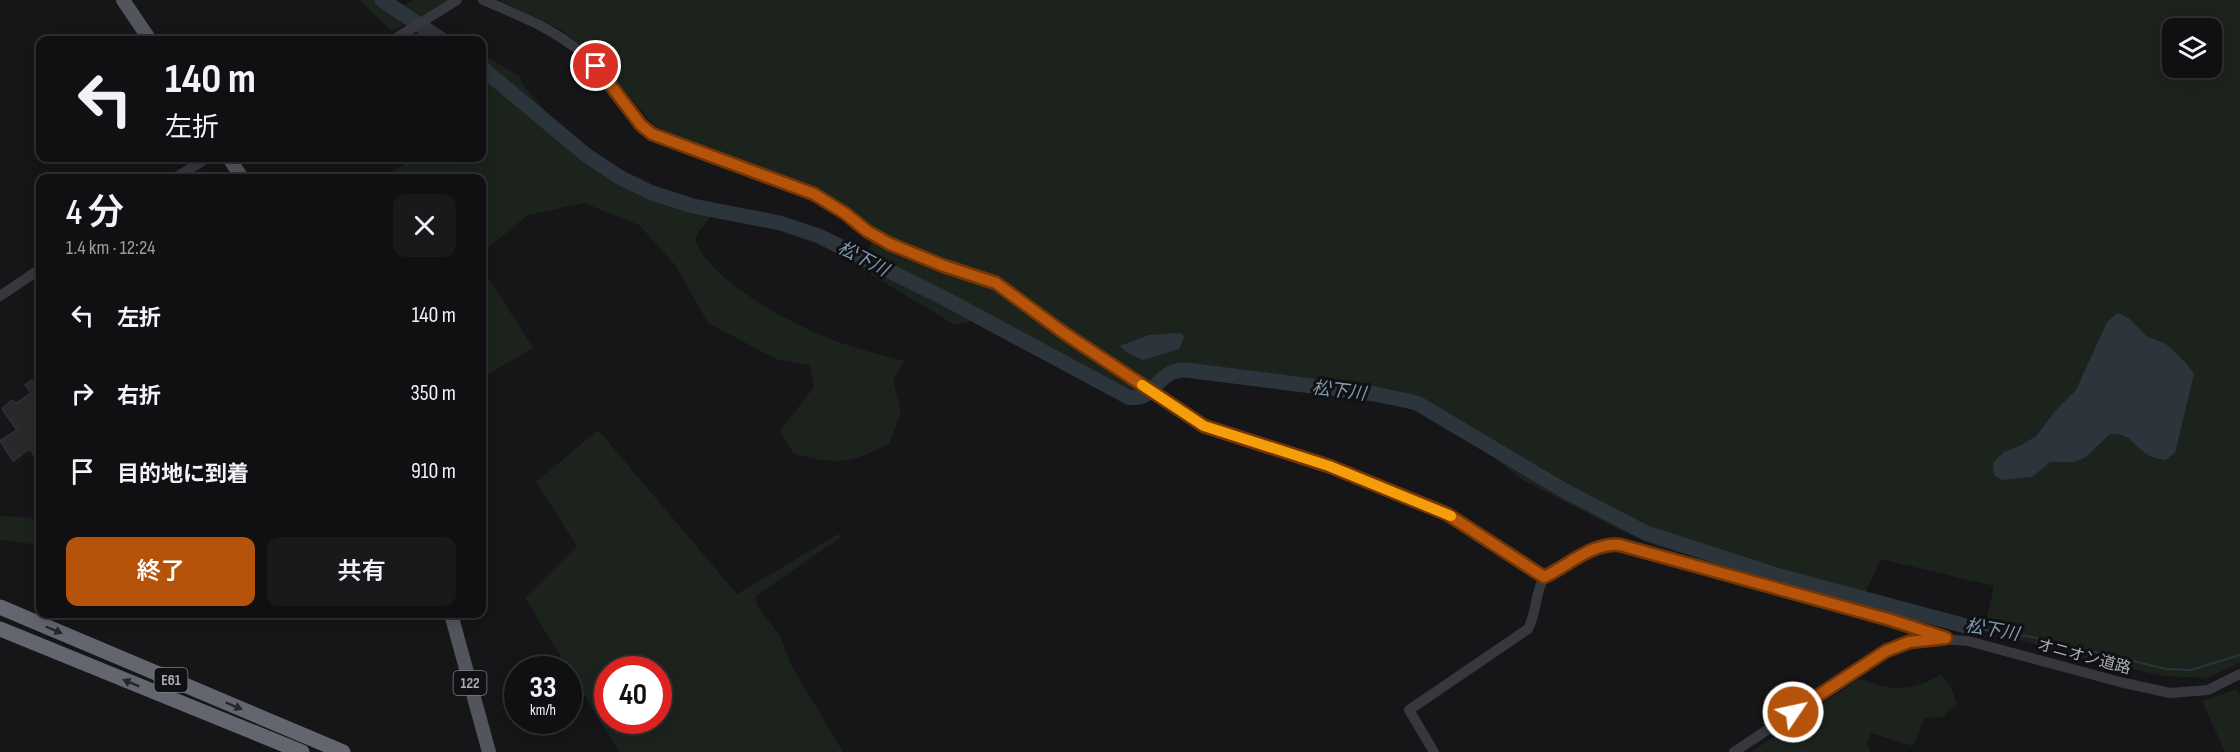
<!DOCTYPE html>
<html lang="ja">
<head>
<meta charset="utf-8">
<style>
  :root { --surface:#101012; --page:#19191b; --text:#f1f3f6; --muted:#9c9d9f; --line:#303032; --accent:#b45309 }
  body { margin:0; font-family:"Sofia Sans Condensed","Noto Sans JP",sans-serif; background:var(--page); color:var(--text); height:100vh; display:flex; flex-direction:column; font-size:22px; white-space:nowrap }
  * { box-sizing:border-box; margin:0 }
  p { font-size:20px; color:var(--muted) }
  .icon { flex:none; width:33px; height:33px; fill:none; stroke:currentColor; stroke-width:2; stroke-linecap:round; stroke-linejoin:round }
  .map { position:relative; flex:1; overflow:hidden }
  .details { position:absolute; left:36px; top:174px; width:450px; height:444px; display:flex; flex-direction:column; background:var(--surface); border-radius:12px; box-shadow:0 3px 15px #0003,0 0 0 2px var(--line) }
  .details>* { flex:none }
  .guide { position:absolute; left:36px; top:36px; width:450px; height:126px; border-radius:12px; box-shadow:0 3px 15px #0003,0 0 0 2px var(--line); background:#101012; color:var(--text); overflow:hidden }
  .tools { position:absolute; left:2162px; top:18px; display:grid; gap:12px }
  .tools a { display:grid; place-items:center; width:60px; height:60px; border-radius:12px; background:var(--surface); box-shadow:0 3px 15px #0003,0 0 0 2px var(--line); font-size:30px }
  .speed { position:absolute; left:504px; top:656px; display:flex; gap:12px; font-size:30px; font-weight:700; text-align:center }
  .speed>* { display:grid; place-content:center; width:78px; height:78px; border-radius:50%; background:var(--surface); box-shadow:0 3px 15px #0003,0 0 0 2px var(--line); line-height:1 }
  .speed small { font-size:15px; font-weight:400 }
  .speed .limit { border:9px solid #d22; background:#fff; color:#111 }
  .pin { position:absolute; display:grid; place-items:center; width:51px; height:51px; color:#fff; margin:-26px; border:3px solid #fff; border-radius:50%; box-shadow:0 2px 6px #0007 }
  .me { position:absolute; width:66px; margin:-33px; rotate:56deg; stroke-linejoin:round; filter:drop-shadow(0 0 4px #0008) }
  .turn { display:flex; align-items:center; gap:21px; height:126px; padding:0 30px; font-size:27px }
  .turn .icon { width:78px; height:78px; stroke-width:2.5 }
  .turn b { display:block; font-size:42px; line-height:51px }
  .round { display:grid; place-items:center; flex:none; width:63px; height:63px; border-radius:12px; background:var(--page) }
  .headline { display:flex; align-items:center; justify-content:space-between; height:102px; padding:0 30px }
  h1 { font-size:36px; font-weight:600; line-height:45px }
  .cta { display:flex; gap:12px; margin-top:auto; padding:12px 30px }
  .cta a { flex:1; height:69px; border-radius:12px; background:var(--accent); color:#fff; font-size:24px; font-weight:600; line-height:69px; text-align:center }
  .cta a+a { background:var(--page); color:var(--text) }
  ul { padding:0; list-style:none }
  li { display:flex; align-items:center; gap:18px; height:78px; padding:0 30px }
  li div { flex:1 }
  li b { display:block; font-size:22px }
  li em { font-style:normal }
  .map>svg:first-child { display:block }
</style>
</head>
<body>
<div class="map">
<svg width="2240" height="752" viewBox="0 0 2240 752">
  <rect width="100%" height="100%" fill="#161618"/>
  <g fill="#1c231d" fill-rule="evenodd">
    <polygon points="359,0 396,0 404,5 413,0 447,0 420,17 392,31"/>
    <path d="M499,0H2240V663L2206,678L2163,676L2076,657L1984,629L1994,586L1881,559L1860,604L1654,545L1616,528L1521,479L1418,398L1325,379L1168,367L1144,402L1120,401L973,321L955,325L862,269L875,232L791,183L656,127L597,60L563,31ZM2172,28H2211V68H2172Z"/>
    <polygon points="432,25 458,40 412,40 409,38"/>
    <path d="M482,54L519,76L523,85L556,124L601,167L714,213L699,231L695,239C707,278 784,320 821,335C847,347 877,353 904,361L893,380L901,412L890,443C849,464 839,465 794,454L780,431L814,387L809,365L776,359L708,323L676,266L639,225L584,203L528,215L482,253V178H383L414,158H482Z"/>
    <polygon points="482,268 533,348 482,378"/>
    <path d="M598,430L737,594L838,534L841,537L756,596V604L781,638L791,665L843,752H619L525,598L577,546L536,482ZM608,669H658V720H608Z"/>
    <polygon points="3,516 31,518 40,529 40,545 0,540 0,517"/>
    <path d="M1941,675L1950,685L1957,704L1942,717L1925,718L1913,746L1871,733L1867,744L1871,752H1751L1859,679C1891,691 1910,692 1941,675Z"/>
    <polygon points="2237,689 2240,698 2240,752 2225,752 2202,701"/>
  </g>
  <g fill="#2c353c">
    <path d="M2118,313L2130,319L2146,336L2166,344L2184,361L2194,374L2175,453L2165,460C2160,459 2154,458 2150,456C2133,447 2133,433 2110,434L2086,457L2074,462H2050L2032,477L2002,480L1994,475L1993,463L2004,452L2020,446L2036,436L2057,409L2076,390L2107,322Z"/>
    <polygon points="1176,333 1182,334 1184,337 1179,349 1143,360 1126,352 1120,346 1149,335"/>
  </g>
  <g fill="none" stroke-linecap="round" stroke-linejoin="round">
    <polyline stroke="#2c353c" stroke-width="2" points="1977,629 2033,637 2166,669 2191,670 2240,655"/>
    <g stroke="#2c353c" stroke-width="15">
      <polyline points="382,0 442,40"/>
      <path d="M482,68L586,155L621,178L652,193L693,206L780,223L819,236L942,297L1128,397C1157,402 1154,370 1186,370L1375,394L1417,403L1565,491L1646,533L1776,575L1977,629"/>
    </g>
  </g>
  <polygon fill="#29292c" stroke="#303034" stroke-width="1.5" points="32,380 37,389 40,387 40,464 30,449 13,461 0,441 17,430 2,409 12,400 16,403 31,393 25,385"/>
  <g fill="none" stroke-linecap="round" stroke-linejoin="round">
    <g stroke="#37383d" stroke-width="10">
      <path d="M483,0C523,17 565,33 595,66C616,87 629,115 652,134L814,194L846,214L867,231L890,244L943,266L995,283L1064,333L1204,426L1329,466L1447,514L1544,577"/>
      <polyline points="393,40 457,0"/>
      <polyline points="175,178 207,158"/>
      <polyline points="0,296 40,269"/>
      <path d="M1434,752L1409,710L1528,629C1537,612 1535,593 1543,580C1547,573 1598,547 1608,544L1891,620L1946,638"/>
      <polyline points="1734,752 1886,651 1909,642 1926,638 1968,641 2120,682 2170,693 2208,690 2240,674"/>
    </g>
    <g stroke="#53555c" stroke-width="14">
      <polyline points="123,0 150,40"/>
      <polyline points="229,158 242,178"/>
      <polyline points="451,614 489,752"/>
    </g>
    <g stroke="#63666e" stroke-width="15">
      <polyline points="0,607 343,752"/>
      <polyline points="0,629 302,752"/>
    </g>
  </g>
  <defs><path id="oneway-solid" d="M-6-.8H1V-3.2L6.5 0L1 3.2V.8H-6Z" transform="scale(1.5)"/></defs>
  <g fill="#26262a">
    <use href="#oneway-solid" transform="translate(54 630) rotate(23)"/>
    <use href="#oneway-solid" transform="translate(131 683) rotate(-158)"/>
    <use href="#oneway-solid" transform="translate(234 706) rotate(23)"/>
  </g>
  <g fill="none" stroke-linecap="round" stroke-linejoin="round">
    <g stroke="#753606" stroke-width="15">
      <path id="route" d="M596,66L641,125L652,134L814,194L846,214L867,231L890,244L944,266L996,283L1064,333L1204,426L1329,466L1447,514L1544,577C1568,566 1592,542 1620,545L1891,620L1946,638L1909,642L1886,651L1793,712"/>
    </g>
    <use href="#route" stroke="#b45309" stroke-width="10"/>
    <polyline stroke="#f59e0b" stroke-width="10" points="1142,385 1204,426 1329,466 1451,516"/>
  </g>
  <g text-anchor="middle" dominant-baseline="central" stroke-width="6" stroke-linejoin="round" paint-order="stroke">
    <g fill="#111113" stroke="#7b7e86" stroke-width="1.5">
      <rect x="154.5" y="668" width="33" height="24" rx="4.5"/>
      <rect x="453.5" y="671" width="33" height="24" rx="4.5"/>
    </g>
    <g font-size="15" font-weight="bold" fill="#a8adb8">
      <text x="171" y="680">E61</text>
      <text x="470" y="683">122</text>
    </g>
    <g font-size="16" fill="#a8adb8" stroke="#111113">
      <text transform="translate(2084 657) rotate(15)">オニオン道路</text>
    </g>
    <g font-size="18" font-style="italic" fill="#7f9bb3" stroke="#111113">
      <text transform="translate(863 259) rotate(28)">松下川</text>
      <text transform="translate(1339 391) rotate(7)">松下川</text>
      <text transform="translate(1992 630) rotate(10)">松下川</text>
    </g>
  </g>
</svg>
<div class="tools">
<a><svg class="icon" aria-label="layers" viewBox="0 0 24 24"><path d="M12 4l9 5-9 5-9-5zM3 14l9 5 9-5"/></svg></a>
</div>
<div class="speed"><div>33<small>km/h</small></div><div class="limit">40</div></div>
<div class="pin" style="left:596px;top:66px;background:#d93025"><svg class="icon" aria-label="arrive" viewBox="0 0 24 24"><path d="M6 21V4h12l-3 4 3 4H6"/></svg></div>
<svg class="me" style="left:1793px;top:712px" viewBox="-20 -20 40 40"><circle r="17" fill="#b45309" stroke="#fff" stroke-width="3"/><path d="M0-11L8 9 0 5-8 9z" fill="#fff"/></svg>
<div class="guide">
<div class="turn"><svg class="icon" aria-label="left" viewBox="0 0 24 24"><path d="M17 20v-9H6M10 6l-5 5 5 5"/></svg><div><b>140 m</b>左折</div></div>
</div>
<section class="details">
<div class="headline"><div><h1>4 分</h1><p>1.4 km · 12:24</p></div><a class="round"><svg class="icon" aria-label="close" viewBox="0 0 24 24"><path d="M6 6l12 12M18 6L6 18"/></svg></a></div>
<ul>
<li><svg class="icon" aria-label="left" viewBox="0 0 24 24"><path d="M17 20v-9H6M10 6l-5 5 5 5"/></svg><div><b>左折</b></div><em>140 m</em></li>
<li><svg class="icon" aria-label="right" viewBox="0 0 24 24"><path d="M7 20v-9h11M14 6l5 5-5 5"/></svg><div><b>右折</b></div><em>350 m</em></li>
<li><svg class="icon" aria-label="arrive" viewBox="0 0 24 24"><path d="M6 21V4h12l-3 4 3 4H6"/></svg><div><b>目的地に到着</b></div><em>910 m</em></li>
</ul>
<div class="cta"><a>終了</a><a>共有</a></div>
</section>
</div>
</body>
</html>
